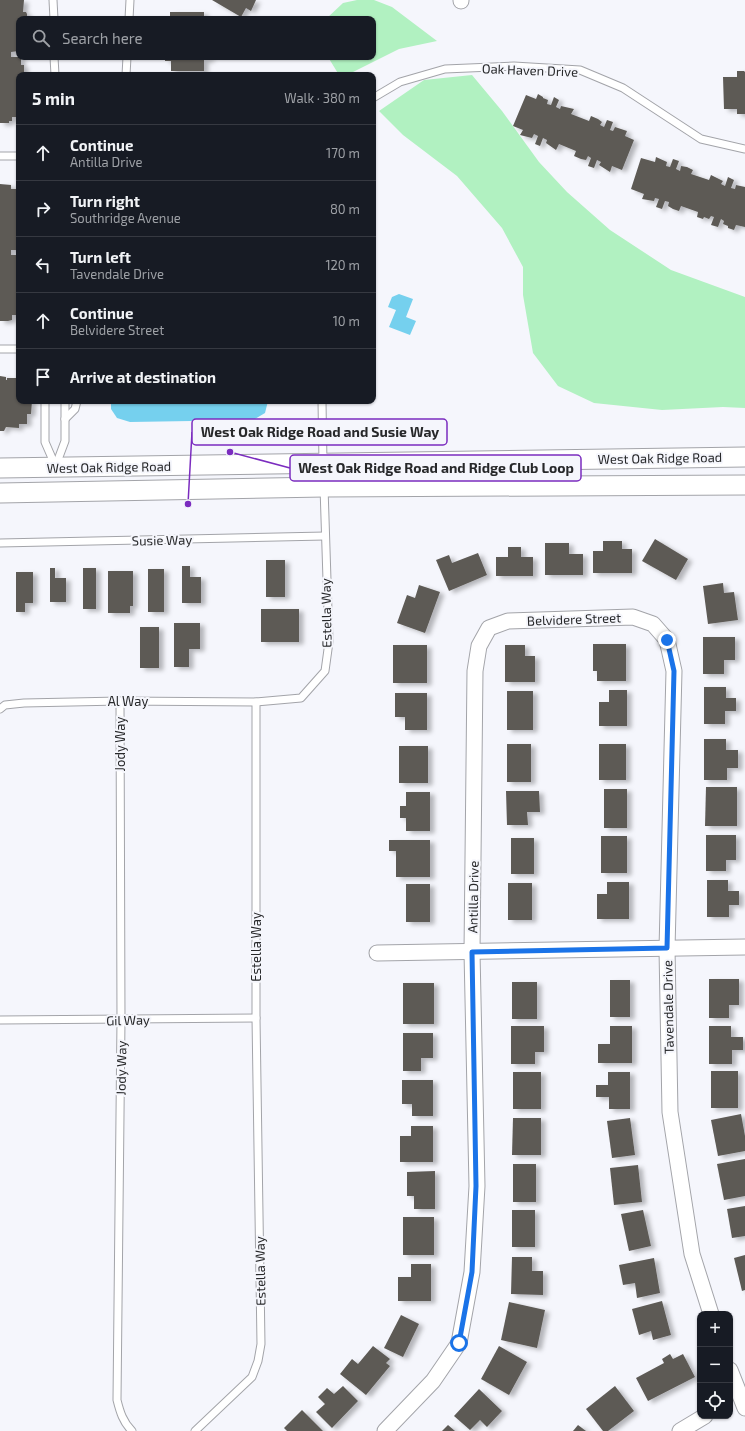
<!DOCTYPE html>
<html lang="en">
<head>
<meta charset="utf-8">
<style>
	body { margin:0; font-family:"Exo 2",sans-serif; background:#242831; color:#f1f3f6 }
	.controls { position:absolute; right:12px; bottom:12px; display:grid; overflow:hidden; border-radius:8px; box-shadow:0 1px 3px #0004 }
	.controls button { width:36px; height:36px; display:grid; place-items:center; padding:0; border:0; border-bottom:1px solid #363941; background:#171b24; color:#f1f3f6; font:20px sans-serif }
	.stop { position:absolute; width:12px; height:12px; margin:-9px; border:3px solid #1a73e8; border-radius:50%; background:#fff }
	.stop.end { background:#1a73e8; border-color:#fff; box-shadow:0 1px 4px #0008 }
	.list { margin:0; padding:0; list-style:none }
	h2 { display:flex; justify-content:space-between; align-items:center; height:52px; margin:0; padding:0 16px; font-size:17px }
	h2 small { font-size:13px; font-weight:400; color:#9ea1a6 }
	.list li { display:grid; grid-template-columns:26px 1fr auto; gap:12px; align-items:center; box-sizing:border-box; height:56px; padding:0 16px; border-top:1px solid #363941 }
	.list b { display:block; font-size:15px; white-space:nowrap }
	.list p { margin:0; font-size:13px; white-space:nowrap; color:#9ea1a6 }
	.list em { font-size:13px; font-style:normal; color:#9ea1a6 }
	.icon { flex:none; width:22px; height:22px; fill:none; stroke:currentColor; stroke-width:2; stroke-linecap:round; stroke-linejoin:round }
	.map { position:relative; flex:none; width:745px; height:1431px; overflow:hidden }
	.search { position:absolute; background:#171b24; box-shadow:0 1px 3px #0004; left:16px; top:16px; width:360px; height:44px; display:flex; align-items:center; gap:10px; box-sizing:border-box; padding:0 14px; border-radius:8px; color:#9ea1a6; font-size:15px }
	.panel { position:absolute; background:#171b24; box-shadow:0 1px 3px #0004; left:16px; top:72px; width:360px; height:332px; border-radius:8px }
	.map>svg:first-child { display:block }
	.green { fill:#b1f1c1 }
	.water { fill:#75d0ee }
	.building { fill:#5d5a55; filter:url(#shadow) }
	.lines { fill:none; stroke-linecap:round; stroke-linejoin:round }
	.service-casing { stroke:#a3a4a9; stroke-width:9 }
	.minor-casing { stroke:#a3a4a9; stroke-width:17 }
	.tertiary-casing { stroke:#a3a4a9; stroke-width:21 }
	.service { stroke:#fff; stroke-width:7 }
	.minor { stroke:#fff; stroke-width:15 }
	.tertiary { stroke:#fff; stroke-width:19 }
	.route { stroke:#1a73e8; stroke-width:5 }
	.labels { text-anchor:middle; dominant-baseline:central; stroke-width:4; stroke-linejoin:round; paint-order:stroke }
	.street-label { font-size:13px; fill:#27282a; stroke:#f5f6fc }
	.leader { fill:none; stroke:#7b2cbf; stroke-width:1.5 }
	.callout-dot { fill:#7b2cbf; stroke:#f5f6fc; stroke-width:1.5 }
	.callout { fill:#f5f6fc; stroke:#7b2cbf; stroke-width:1.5 }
	.callout-label { font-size:14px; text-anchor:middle; font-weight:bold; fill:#27282a }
</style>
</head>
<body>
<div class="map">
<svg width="745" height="1431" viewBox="0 0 745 1431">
	<defs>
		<filter id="shadow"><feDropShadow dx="4.5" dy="2.5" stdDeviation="2" flood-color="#0004"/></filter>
	</defs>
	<rect width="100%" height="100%" fill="#f5f6fc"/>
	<g class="green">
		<path d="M357,0H374L392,7L437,41L399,49L347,75H339L328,57H373V19H326L343,3Z"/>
		<path d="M472,75L502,111L539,162L567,192L610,230L671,270L745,297V408L723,407L662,410L594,403L558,386L533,353L523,295V267L502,228L457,176L403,135L379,111L424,80Z"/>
	</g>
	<g class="water">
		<path d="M399,294L413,299L406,317L416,321L410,335L389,327L396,310L388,307L392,297Z"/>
		<path d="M111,401H268L265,413L253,420L130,422L117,418L111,409Z"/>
	</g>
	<g class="building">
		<path d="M0,0H24L23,12H26L27,14V19H19V51L11,52V57H21V65H24V74L19,75V117H12V121H9V123H0Z"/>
		<path d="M212,0H256L251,11L246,8L241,17Z"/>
		<rect x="170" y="12" width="34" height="7"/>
		<path d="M165,57H210V60H204V71H171V61H165Z"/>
		<path d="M737,71H744L745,72V114H737V109H724L723,77H737Z"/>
		<path d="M538,94L543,97V98L548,100L547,104L551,105L554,97L559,100L556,107L560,109L561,106L574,109L571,114L589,121L591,116L598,119L602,122L600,125L604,127L607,120L613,122L610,130L613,131L615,127L627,131L625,136L634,140L622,170L612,166L610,172L599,165L601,162L597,160L594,168L588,166L591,158L588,156L586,160L581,159L574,156L576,151L559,144L556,150L546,143L547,140L543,138L540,146L535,144L538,136L534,134L532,138L520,135L523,130L513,126L526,95L536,99Z"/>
		<path d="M656,157L667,162L666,166L670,167L673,159L679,161L676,169L680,171L681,166L687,167L693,170L691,174L709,180L711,175L723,181L721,184L725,186L728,177L734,180L731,188L735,189L736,185L745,187V227L736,225L734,230L728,228V226L723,224L724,221L721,219L718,227L711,225L714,217L711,216L709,219L704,217L703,219L697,217L698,212L681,206L679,211L673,209L668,206L669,202L665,201L662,209L656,207L659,199L655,198L654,201L642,199L644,194L631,189L641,158L655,162Z"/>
		<path d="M0,184L11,185V189H19V250H11V255H19V315H12V320L8,321H0Z"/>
		<path d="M0,376L6,377V380H7V378H19V401H32L31,414H27V424H19V428L6,427L4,431H0Z"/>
		<path d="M655,539L688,559L676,580L642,561Z"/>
		<path d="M603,541H622V549H632V573H593V551H603Z"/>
		<path d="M545,543H569V554H583V575H545Z"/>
		<path d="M508,547H521V557H533V576H496V557H508Z"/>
		<path d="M478,553L487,575L449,591L436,560L449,555L452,563Z"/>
		<rect x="266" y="560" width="19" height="37"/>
		<path d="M182,566H190V577H201V603H182Z"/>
		<path d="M50,568H55V578H66V602H50Z"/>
		<rect x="83" y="568" width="13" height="41"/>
		<rect x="148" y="569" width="16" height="43"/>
		<path d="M108,571H133V606H130V613H108Z"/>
		<path d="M16,572H33V603H25V612H16Z"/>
		<path d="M723,583L724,593L734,592L738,620L708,624L703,586Z"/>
		<path d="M419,585L440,592L425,633L397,623L407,595L415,598Z"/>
		<rect x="261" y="609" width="38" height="33"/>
		<path d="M174,623H200V649H189V667H174Z"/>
		<rect x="140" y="627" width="19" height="41"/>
		<path d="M703,637H735V660H724V674H703Z"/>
		<path d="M593,644H626V681H597V671H593Z"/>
		<rect x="393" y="645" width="34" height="38"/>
		<path d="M505,645H525V656H535V682H505Z"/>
		<path d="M704,687H726V698H736V711H725V724H704Z"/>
		<path d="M609,690H627V726H599V702H609Z"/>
		<rect x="507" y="691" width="26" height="39"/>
		<path d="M395,693H427V730H405V717H395Z"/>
		<path d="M704,739H726V750H738V768H727V780H704Z"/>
		<rect x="507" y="744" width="24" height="38"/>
		<rect x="599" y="744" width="27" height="36"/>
		<rect x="399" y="746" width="29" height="37"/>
		<path d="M706,787H737V826H705Z"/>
		<rect x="604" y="789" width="23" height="39"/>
		<path d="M506,791H539L540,812H527L528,825H507Z"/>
		<path d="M406,792H430V831H406V818H400V806H406Z"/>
		<path d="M706,835H736V860H726V871H706Z"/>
		<rect x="601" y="836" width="26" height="37"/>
		<rect x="511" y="838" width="23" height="36"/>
		<path d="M389,840H430V877H396V851H389Z"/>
		<path d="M707,880H728V891H739V905H729V917H707Z"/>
		<path d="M607,882H629V919H597V894H607Z"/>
		<rect x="508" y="883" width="24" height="37"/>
		<rect x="406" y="884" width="24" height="38"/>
		<path d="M709,979H739V1005H729V1018H709Z"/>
		<rect x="610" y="980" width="20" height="37"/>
		<rect x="512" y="982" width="25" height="37"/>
		<rect x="403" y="983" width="31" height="41"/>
		<path d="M511,1026H544V1052H535V1064H511Z"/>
		<path d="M610,1026H632V1063H598V1044H610Z"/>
		<path d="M709,1026H731V1037H743V1050H732V1064H709Z"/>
		<path d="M403,1033H433V1058H421V1071H403Z"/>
		<rect x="711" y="1071" width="27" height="37"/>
		<rect x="513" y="1072" width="28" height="37"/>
		<path d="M608,1072H630V1109H609V1097H596V1085H608Z"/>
		<path d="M402,1080H433V1116H412V1104H402Z"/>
		<path d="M741,1114L745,1136V1151L718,1156L711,1120Z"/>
		<path d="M513,1118H541V1155H512Z"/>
		<path d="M630,1118L635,1155L612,1158L607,1121Z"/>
		<path d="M411,1126H433V1162H400V1136H411Z"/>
		<path d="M745,1159V1196L724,1200L717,1164Z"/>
		<rect x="513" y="1164" width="23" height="38"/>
		<path d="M638,1165L642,1202L614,1205L610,1168Z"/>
		<path d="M435,1171V1209H414V1196H407V1172Z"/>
		<path d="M745,1206V1236L732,1238L727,1209Z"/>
		<rect x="512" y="1210" width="23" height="37"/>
		<path d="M643,1210L651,1246L629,1251L621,1214Z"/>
		<rect x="403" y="1217" width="31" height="38"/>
		<path d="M745,1255V1290L742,1291L734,1258Z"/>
		<path d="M512,1257H532V1271H543V1295L511,1294Z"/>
		<path d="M654,1258L660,1293L637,1298L635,1283L623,1285L619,1265Z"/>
		<path d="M411,1264H431V1301H398V1277H411Z"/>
		<path d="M662,1301L671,1335L653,1340L651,1331L639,1335L632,1309Z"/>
		<path d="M509,1302L545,1310L537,1348L501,1340Z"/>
		<path d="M401,1315L419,1324L403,1357L384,1348Z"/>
		<path d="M373,1346L390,1359L386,1363L390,1366L366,1395L340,1374L352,1359L358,1364Z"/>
		<path d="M499,1346L527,1362L509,1395L481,1379Z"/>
		<path d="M670,1354L673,1359L683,1354L695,1377L648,1401L636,1378L664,1363L662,1359Z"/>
		<path d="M343,1386L358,1401L332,1428L316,1412L325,1404L318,1397L327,1388L334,1394Z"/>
		<path d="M615,1386L634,1411L608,1431H603L586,1409Z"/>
		<path d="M479,1389L502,1411L487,1427L480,1420L470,1430L454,1416Z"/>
		<path d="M302,1410L323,1431H287L284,1428Z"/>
		<path d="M448,1425L455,1431H442Z"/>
		<path d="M578,1425L586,1431H573Z"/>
	</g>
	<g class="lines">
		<g class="service-casing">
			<g id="service">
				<path d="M53,0L54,19"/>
				<path d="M129,19L130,0"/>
				<path d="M54,57L55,75"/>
				<path d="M126,75L127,57"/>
				<path d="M373,98L400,82L445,69L514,66L580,70L623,88L701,139L745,149"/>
				<path d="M0,156H19"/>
				<path d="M0,349H19"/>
				<path d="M45,401V442L55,465"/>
				<path d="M322,401L323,463"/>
				<path d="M65,419L75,409L77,401"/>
				<path d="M56,465L65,441V401"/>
				<path d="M0,543L325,536"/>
				<path d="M120,701L121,1020L117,1400C120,1412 123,1422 132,1431"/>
				<path d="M0,709L5,705L24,703L120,701L256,702L301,698L325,671L329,642L324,487"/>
				<path d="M0,1020L256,1018"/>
				<path d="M195,1431L252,1377L258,1361L261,1344L256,1018V702"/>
			</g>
		</g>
		<g class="minor-casing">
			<g id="minor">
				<path d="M461,0V1"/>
				<path d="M377,953L745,947"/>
				<path d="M730,1370L745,1408"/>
				<path d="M385,1431L433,1381L459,1343L472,1272L477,1186L472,952L475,671L479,646L489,628L508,621L633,617L653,624L667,640L674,671L667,949L670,1112L692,1254L711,1314"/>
				<path d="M680,1431L705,1416"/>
			</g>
		</g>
		<g class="tertiary-casing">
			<g id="tertiary">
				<path d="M0,468L745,457"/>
				<path d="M0,493L324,487L745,485"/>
			</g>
		</g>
		<use href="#service" class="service"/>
		<use href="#minor" class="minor"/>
		<use href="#tertiary" class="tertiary"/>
	</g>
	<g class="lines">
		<path class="route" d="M459,1343L472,1272L476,1186L472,952L667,948L674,671L667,640"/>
	</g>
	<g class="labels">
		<g class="street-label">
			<text transform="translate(530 70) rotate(2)">Oak Haven Drive</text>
			<text transform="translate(660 458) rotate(-1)">West Oak Ridge Road</text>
			<text transform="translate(109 467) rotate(-1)">West Oak Ridge Road</text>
			<text transform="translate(162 540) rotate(-1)">Susie Way</text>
			<text transform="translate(326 613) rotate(-91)">Estella Way</text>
			<text transform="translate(574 619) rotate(-2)">Belvidere Street</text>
			<text x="128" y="701">Al Way</text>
			<text transform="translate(120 744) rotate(-90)">Jody Way</text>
			<text transform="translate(473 897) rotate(-89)">Antilla Drive</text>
			<text transform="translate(256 947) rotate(-90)">Estella Way</text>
			<text transform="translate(668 1007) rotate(-91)">Tavendale Drive</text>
			<text transform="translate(128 1020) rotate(-1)">Gil Way</text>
			<text transform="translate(121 1068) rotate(-89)">Jody Way</text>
			<text transform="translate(260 1271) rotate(-91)">Estella Way</text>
		</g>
	</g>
	<path class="leader" d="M188 504L192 432M230 452L290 468"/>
	<g class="callout-dot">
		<circle cx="188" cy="504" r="4"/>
		<circle cx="230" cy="452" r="4"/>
	</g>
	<g class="callout">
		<rect x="192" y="419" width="255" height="26" rx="4"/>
		<rect x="290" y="455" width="291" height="26" rx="4"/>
	</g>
	<g class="callout-label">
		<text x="320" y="437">West Oak Ridge Road and Susie Way</text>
		<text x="436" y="473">West Oak Ridge Road and Ridge Club Loop</text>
	</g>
</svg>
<div class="controls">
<button>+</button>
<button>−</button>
<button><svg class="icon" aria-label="locate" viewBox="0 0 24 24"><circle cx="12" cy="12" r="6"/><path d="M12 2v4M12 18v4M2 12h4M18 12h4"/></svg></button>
</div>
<div class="stop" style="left:459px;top:1343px"></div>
<div class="stop end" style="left:667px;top:640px"></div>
<div class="search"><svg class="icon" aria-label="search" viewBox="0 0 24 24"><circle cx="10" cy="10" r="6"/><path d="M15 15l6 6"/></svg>Search here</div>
<section class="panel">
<h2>5 min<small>Walk · 380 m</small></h2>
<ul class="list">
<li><svg class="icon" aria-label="ahead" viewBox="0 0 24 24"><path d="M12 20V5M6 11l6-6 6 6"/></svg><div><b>Continue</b><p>Antilla Drive</p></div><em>170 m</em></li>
<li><svg class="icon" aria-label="right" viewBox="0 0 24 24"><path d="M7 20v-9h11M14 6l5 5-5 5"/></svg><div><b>Turn right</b><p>Southridge Avenue</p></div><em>80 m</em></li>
<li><svg class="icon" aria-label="left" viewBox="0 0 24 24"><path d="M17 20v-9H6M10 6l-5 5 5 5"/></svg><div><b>Turn left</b><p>Tavendale Drive</p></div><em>120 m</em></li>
<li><svg class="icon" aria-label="ahead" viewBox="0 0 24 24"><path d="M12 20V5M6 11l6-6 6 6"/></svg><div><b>Continue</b><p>Belvidere Street</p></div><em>10 m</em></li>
<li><svg class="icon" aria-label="arrive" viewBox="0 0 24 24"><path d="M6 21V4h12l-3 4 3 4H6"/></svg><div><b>Arrive at destination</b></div></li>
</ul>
</section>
</div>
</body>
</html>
